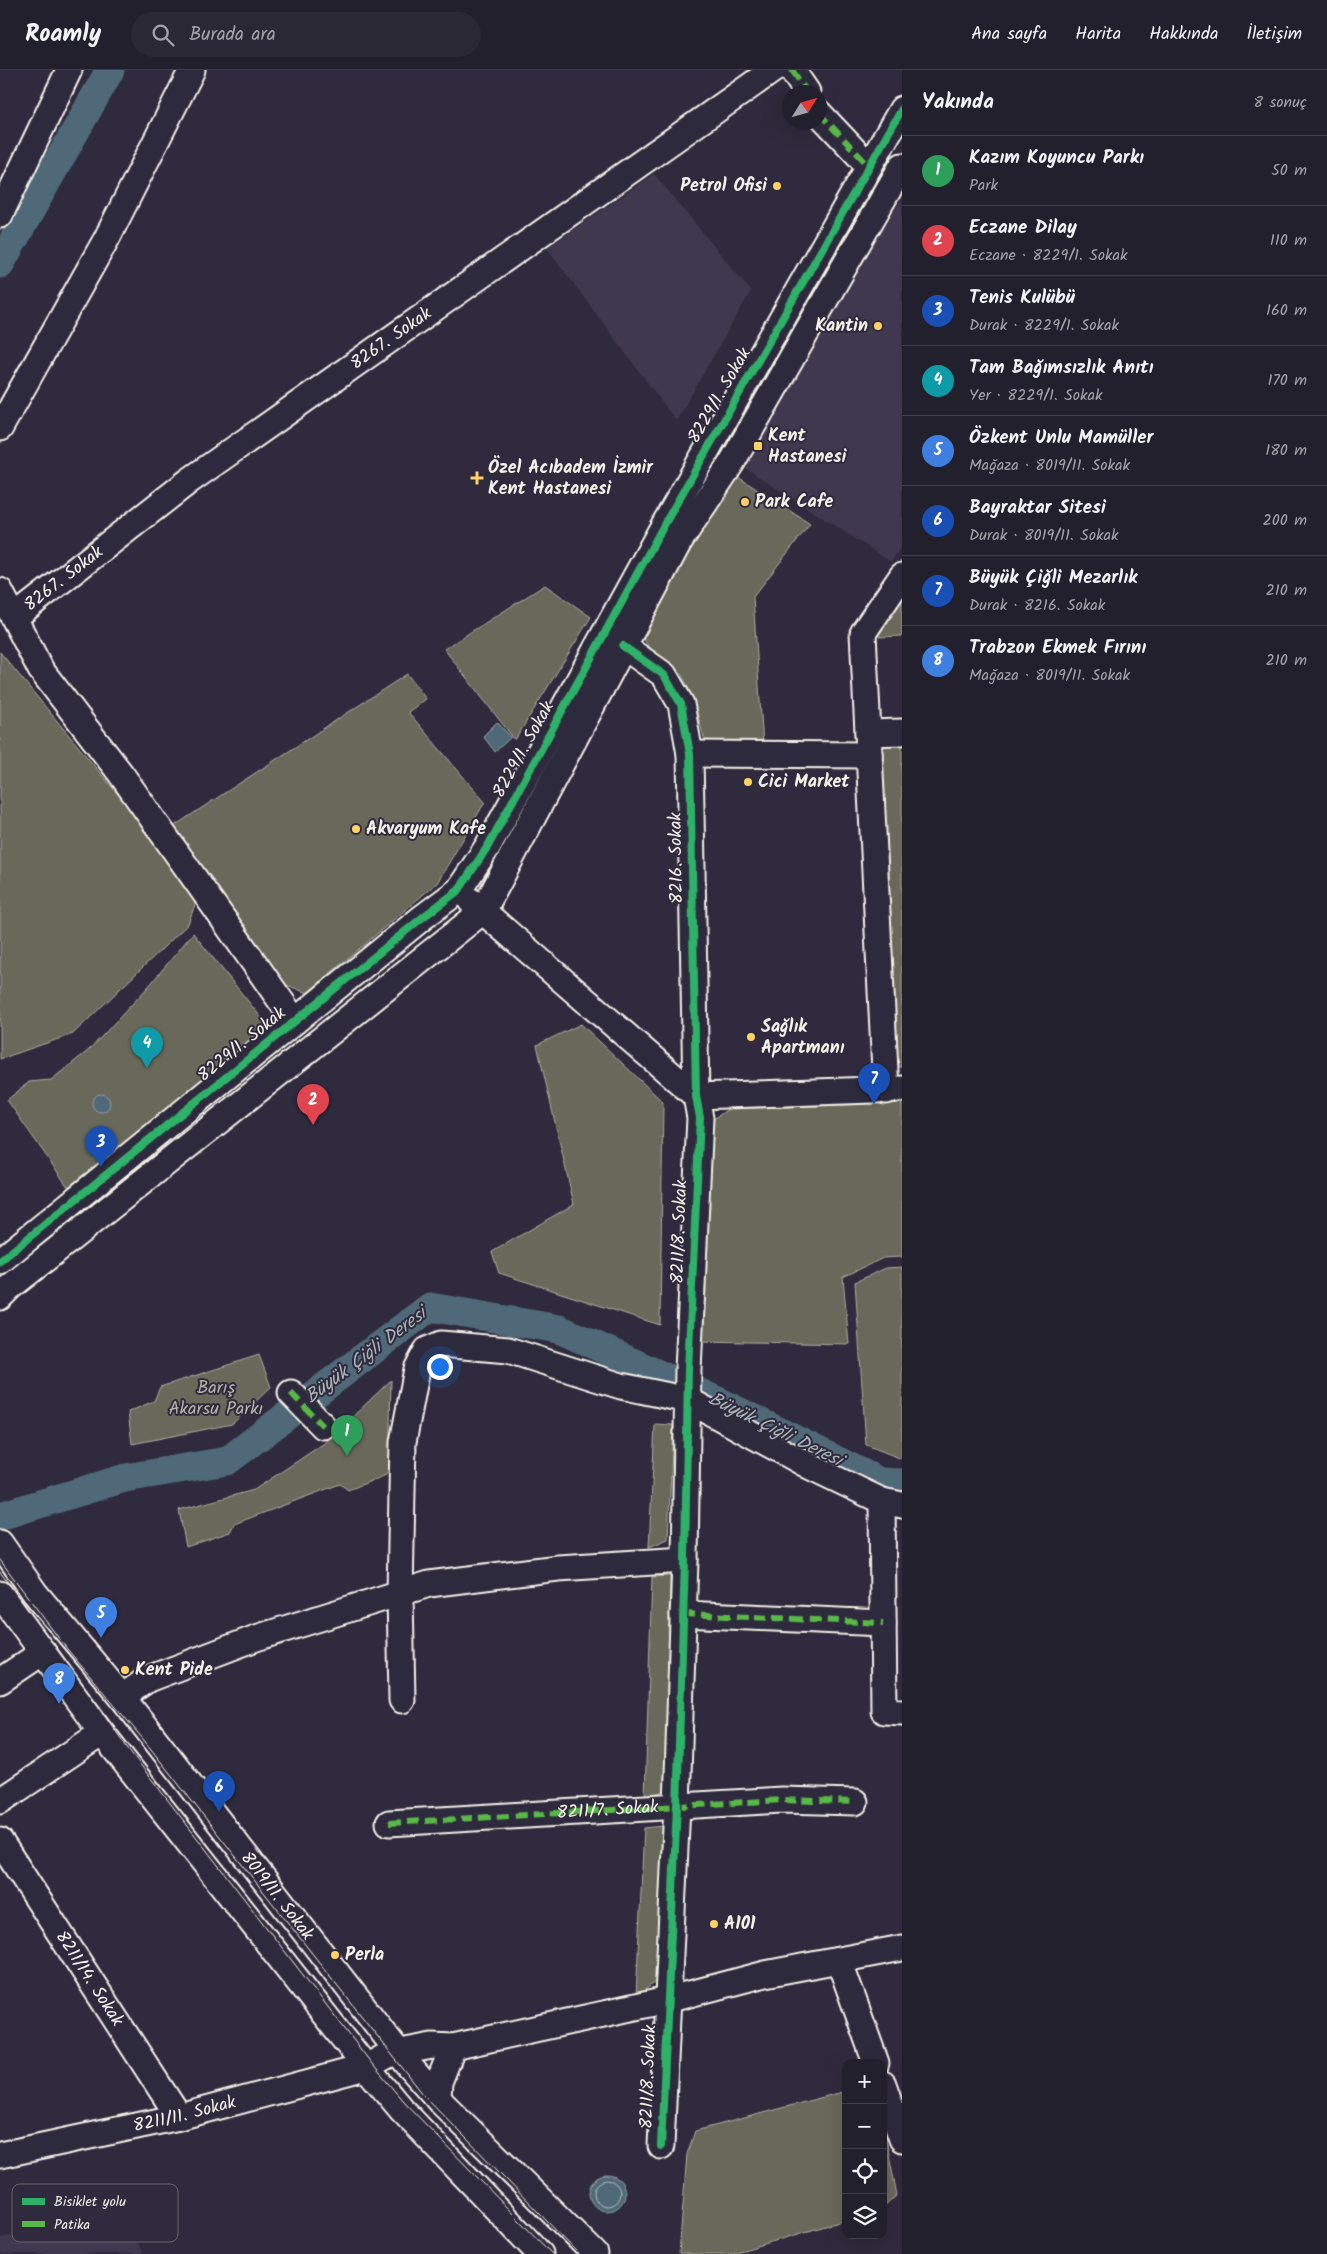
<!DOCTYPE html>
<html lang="tr">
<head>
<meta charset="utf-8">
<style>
	body { margin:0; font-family:Kalam,sans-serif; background:#2b2836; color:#f1f3f6 }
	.controls { position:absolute; right:15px; bottom:15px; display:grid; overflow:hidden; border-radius:10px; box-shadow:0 5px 20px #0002 }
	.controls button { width:45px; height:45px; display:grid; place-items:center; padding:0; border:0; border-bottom:1px solid #403e4a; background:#23202e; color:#f1f3f6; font:25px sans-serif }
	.compass { position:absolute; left:782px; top:15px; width:45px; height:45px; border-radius:50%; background:#23202e; box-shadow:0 5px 20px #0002; rotate:53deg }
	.you { position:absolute; left:439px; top:1296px; width:18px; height:18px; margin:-12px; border:4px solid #fff; border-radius:50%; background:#1a73e8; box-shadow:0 0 0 8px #1a73e833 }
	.badge { display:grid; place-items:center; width:32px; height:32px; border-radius:50%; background:#ffd166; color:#fff; font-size:16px; font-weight:700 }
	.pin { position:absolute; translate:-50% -41px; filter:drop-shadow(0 1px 2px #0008) }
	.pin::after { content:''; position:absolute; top:26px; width:18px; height:15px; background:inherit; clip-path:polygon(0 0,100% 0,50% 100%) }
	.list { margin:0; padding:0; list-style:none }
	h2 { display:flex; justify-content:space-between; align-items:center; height:65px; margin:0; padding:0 20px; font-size:21px }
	h2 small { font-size:16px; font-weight:400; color:#a3a3aa }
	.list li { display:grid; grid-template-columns:32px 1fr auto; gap:15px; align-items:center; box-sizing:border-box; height:70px; padding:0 20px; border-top:1px solid #403e4a }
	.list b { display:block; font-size:19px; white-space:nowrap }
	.list p { margin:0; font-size:16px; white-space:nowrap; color:#a3a3aa }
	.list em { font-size:16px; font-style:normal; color:#a3a3aa }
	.icon { flex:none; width:28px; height:28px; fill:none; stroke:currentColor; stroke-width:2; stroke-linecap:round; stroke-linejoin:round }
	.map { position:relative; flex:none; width:902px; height:2184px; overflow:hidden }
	header { display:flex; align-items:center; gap:30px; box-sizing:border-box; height:70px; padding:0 25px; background:#23202e; border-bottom:1px solid #403e4a }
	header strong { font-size:24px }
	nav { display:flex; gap:28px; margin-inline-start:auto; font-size:18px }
	.search { width:350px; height:45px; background:#2b2836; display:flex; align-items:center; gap:12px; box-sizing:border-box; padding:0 18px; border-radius:28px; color:#a3a3aa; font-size:19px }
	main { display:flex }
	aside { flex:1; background:#23202e }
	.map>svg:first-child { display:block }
	.built { fill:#3f394f }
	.green { fill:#68695a; stroke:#aeada1 }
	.water { fill:#506979; stroke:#929fa5 }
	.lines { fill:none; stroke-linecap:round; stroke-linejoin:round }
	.shore { stroke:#b2bbbc; stroke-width:1 }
	.river { stroke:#506979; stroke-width:29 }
	.minor-casing { stroke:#f4f1e8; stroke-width:29 }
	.minor { stroke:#2f2a3d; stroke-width:25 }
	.tram { stroke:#f4f1e8; stroke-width:1 }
	.quiet { stroke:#58b947; stroke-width:6; stroke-dasharray:12 6; stroke-linecap:butt }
	.cycleway-casing { stroke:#2f2a3d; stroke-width:11 }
	.cycleway { stroke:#2db169; stroke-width:8 }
	.poi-dot { fill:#ffd166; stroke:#2f2a3d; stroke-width:2 }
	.labels { text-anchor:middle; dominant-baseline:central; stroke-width:4; stroke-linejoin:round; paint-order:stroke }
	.poi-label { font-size:18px; font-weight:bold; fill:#f4f1e8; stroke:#2f2a3d; text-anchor:start }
	.street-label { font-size:18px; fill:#f4f1e8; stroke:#2f2a3d }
	.park-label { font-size:18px; fill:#b5b4a8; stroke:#2f2a3d }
	.water-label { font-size:19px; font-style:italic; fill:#aab4b6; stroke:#2f2a3d }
	.key { fill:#2f2a3d; stroke:#6a6670; stroke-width:1 }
	.key-label { font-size:14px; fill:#f4f1e8 }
</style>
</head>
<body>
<header>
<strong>Roamly</strong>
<div class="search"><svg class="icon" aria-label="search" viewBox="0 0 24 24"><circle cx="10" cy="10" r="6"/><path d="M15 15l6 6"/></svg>Burada ara</div>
<nav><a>Ana sayfa</a><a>Harita</a><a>Hakkında</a><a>İletişim</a></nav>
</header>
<main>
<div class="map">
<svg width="902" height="2184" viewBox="0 0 902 2184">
	<rect width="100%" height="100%" fill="#2f2a3d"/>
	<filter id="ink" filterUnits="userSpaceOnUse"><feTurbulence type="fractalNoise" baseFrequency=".02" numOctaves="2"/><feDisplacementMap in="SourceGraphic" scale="10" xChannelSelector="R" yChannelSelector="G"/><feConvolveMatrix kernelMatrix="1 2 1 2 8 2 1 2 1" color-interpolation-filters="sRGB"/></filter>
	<g filter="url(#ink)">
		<g class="built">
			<path d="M654,104L751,221L676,351L547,178Z"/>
			<path d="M902,128V475L891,492L739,394Z"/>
			<path d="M126,2147L143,2184H0V2168Z"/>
		</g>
		<g class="green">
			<path d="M735,405L810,454L753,527L763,675L705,671C700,654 690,613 679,602C666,588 649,583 641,564Z"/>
			<path d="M545,515L591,547L515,670L444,579Z"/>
			<path d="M902,518V566L879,567V552Z"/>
			<path d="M0,582L140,751L197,829L188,854L73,964L0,989Z"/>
			<path d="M407,604L426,629L408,642L485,732L437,813L307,923L284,914L171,758Z"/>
			<path d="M902,674V997H898L881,675Z"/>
			<path d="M193,863L264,951L262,962L68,1117L7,1030L29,1012L51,1010L89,980L148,917Z"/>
			<path d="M581,954L663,1032L660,1255L499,1203L492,1182L574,1134L537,975Z"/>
			<path d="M902,1033V1187L883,1188L843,1207L849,1274L699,1271L712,1050L728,1039Z"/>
			<path d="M902,1197V1389L866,1375L855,1212L886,1198Z"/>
			<path d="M259,1285L271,1317L232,1354L132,1374L128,1342L154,1331L160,1317Z"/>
			<path d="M391,1310L389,1400L384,1406L348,1420L340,1414L234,1454L230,1462L186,1477L179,1440L254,1420L326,1372Z"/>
			<path d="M655,1354L673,1355L668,1469L649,1477Z"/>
			<path d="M670,1506L665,1721L645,1726L652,1507Z"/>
			<path d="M664,1756L655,1912L636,1927L644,1758Z"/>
			<path d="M846,2021V2150L730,2184H679L687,2084L695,2061Z"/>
			<path d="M883,2054L897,2125L883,2138Z"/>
		</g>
		<g class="water">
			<path d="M497,652L511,667L495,682L483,666Z"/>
			<circle cx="101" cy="1033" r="9"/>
			<circle cx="607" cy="2123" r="18"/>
		</g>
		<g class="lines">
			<circle class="shore" cx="607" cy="2123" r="13"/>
			<g class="river">
				<path d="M0,194L110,0"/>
				<path d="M0,1446L125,1408L227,1391L430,1237L559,1259L720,1332L880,1412L902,1413"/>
			</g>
			<g class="minor-casing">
				<g id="minor">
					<path d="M792,0L807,22"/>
					<path d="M819,43L869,96"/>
					<path d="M0,145L69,0"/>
					<path d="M0,358L107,168L192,0"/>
					<path d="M0,521L41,600L121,704L295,951"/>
					<path id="s1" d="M15,547L189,411L773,0"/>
					<path d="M623,576L664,605L681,634L690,684L696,1026L700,1048L688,1300L685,1490L677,1736L661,2076"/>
					<path d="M868,663L902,662"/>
					<path d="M690,684L869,685"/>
					<path d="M471,831L696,1026"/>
					<path d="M886,1021L863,563L902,506"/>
					<path d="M696,1026L902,1019"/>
					<path d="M0,1191L423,847L459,820L488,776L664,455L902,39"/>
					<path d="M0,1227L10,1217L483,841L679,472L731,394L902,96"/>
					<path d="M291,1323L323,1356"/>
					<path d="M882,1431L884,1641L902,1642"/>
					<path id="s2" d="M0,1473L35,1523L122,1627L410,1997L438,2029L595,2184"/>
					<path d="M0,1524L102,1663L366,1997L401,2039L540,2184"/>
					<path d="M683,1544L883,1553"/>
					<path d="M0,1611L43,1582"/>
					<path d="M122,1627L148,1609L256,1568L429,1514L558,1498L685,1490"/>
					<path d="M402,1630L400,1523L403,1372L417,1299L427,1280L441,1274L508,1280L621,1316L688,1330L811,1397L882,1431L902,1435"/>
					<path d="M0,1731L102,1663"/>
					<path id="s3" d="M389,1753L782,1730L855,1732"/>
					<path id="s4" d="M0,1771L179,2047"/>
					<path d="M839,1890L876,1993"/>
					<path d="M883,2014L902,2069"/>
					<path d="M438,2029L439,2012L453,1977"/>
					<path id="s5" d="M0,2085L179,2047L366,1997L390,1984L432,1976L453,1977L667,1930L765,1904L902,1878"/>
				</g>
			</g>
			<use href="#minor" class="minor"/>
			<g class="tram">
				<path d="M0,1490L67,1579L143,1669L423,2024L579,2184"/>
				<path d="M0,1502L27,1538"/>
				<path d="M56,1576L129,1680L372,1994L403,2031L552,2184"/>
			</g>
			<g class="quiet">
				<path d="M792,0L807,22"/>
				<path d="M819,43L869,96"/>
				<path d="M291,1323L323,1356"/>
				<path d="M683,1544L883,1553"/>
				<path d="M389,1753L782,1730L855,1732"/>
			</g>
			<g class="cycleway-casing">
				<g id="cycleway">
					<path d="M623,576L664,605L681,634L690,684L696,1026L700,1048L688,1300L685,1490L677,1736L661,2076"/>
					<path d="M0,1191L423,847L459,820L488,776L664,455L902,39"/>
				</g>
			</g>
			<use href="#cycleway" class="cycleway"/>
		</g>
	</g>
	<g class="poi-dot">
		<circle cx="777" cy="116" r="5"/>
		<circle cx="878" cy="256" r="5"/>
		<rect x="753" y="371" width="10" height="10" rx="2.5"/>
		<path d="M474.5 400.5h5v5h5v5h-5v5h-5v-5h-5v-5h5z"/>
		<circle cx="745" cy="432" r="5"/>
		<circle cx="748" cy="712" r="5"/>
		<circle cx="356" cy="759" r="5"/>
		<circle cx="751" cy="967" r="5"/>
		<circle cx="125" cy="1600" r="5"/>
		<circle cx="714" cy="1854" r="5"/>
		<circle cx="335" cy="1885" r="5"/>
	</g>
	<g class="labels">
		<g class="poi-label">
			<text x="767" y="116" text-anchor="end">Petrol Ofisi</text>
			<text x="868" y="256" text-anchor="end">Kantin</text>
			<text x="768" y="366">Kent<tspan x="768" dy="21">Hastanesi</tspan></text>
			<text x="488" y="398">Özel Acıbadem İzmir<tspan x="488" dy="21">Kent Hastanesi</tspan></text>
			<text x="755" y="432">Park Cafe</text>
			<text x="758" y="712">Cici Market</text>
			<text x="366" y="759">Akvaryum Kafe</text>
			<text x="761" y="957">Sağlık<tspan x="761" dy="21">Apartmanı</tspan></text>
			<text x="135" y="1600">Kent Pide</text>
			<text x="724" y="1854">A101</text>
			<text x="345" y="1885">Perla</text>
		</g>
		<g class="street-label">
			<text stroke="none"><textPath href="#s1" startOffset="468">8267. Sokak</textPath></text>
			<text transform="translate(720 326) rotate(-60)">8229/1. Sokak</text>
			<text stroke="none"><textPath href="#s1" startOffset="62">8267. Sokak</textPath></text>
			<text transform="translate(524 680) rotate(-61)">8229/1. Sokak</text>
			<text transform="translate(677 788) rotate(-91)">8216. Sokak</text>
			<text transform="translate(242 975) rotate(-39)">8229/1. Sokak</text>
			<text transform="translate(680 1162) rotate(-88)">8211/8. Sokak</text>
			<text stroke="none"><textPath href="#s3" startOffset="219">8211/7. Sokak</textPath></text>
			<text stroke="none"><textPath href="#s2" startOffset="449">8019/11. Sokak</textPath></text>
			<text stroke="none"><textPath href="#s4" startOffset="164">8211/14. Sokak</textPath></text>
			<text transform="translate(649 2007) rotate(-88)">8211/8. Sokak</text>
			<text stroke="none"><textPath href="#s5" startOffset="189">8211/11. Sokak</textPath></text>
		</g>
		<g class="park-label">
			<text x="216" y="1318">Barış<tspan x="216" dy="21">Akarsu Parkı</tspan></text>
		</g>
		<g class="water-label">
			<text transform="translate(366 1286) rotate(-37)">Büyük Çiğli Deresi</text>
			<text transform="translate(775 1360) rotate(26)">Büyük Çiğli Deresi</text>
		</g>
	</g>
	<rect x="12" y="2114" width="166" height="58" rx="8" class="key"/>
	<rect x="22" y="2128" width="23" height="7" fill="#2db169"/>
	<rect x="22" y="2151" width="23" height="6" fill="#58b947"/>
	<g class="key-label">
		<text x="54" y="2136">Bisiklet yolu</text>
		<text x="54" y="2159">Patika</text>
	</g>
</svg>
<div class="controls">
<button>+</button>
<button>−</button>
<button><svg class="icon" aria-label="locate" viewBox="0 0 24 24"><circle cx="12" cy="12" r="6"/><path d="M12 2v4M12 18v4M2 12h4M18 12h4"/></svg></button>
<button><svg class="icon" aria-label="layers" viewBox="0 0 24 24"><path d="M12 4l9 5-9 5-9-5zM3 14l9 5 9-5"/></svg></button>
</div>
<svg class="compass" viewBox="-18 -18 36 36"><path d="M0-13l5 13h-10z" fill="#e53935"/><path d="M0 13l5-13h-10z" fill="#a3a3aa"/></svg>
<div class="you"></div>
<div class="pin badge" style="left:347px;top:1386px;background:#2e9e5b">1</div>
<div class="pin badge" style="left:313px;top:1055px;background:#e0444e">2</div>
<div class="pin badge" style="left:101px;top:1097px;background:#1a4fb4">3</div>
<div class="pin badge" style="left:147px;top:998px;background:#0f9aa8">4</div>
<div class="pin badge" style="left:101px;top:1568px;background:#3f7fe0">5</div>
<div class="pin badge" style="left:219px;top:1742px;background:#1a4fb4">6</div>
<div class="pin badge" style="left:874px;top:1034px;background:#1a4fb4">7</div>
<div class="pin badge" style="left:59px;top:1634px;background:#3f7fe0">8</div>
</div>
<aside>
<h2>Yakında<small>8 sonuç</small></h2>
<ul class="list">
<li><span class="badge" style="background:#2e9e5b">1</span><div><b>Kazım Koyuncu Parkı</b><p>Park</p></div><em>50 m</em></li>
<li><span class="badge" style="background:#e0444e">2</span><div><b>Eczane Dilay</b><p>Eczane · 8229/1. Sokak</p></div><em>110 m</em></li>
<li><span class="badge" style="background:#1a4fb4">3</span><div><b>Tenis Kulübü</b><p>Durak · 8229/1. Sokak</p></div><em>160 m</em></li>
<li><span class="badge" style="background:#0f9aa8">4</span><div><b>Tam Bağımsızlık Anıtı</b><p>Yer · 8229/1. Sokak</p></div><em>170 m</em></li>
<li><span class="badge" style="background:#3f7fe0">5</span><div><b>Özkent Unlu Mamüller</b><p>Mağaza · 8019/11. Sokak</p></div><em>180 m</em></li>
<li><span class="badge" style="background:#1a4fb4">6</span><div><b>Bayraktar Sitesi</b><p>Durak · 8019/11. Sokak</p></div><em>200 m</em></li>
<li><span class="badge" style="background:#1a4fb4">7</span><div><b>Büyük Çiğli Mezarlık</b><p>Durak · 8216. Sokak</p></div><em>210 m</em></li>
<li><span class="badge" style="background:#3f7fe0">8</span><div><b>Trabzon Ekmek Fırını</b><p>Mağaza · 8019/11. Sokak</p></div><em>210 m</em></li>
</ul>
</aside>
</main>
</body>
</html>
